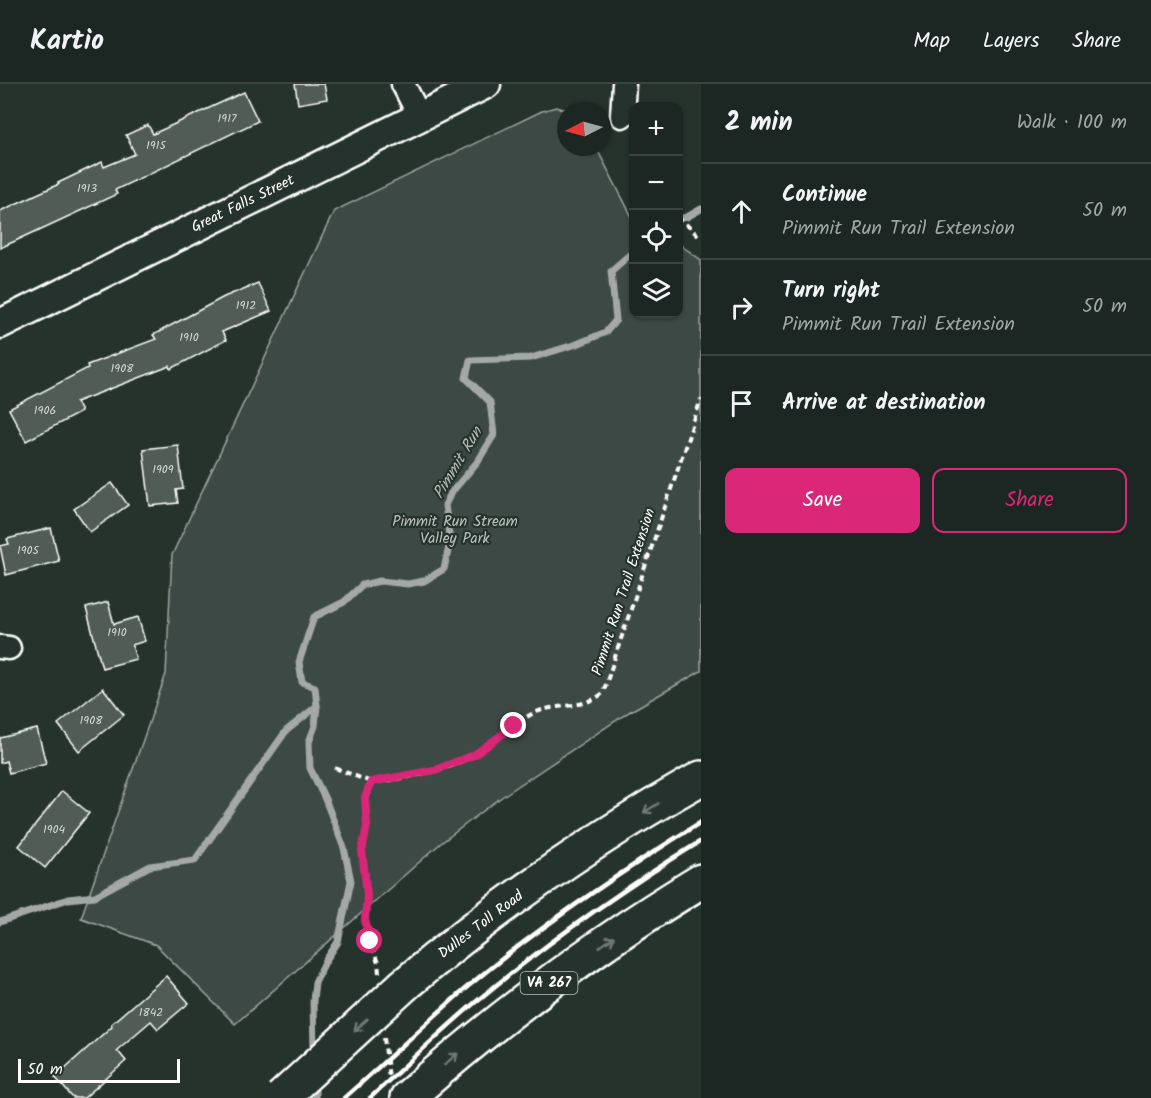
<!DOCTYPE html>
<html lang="en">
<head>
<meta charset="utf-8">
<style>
	body { margin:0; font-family:Kalam,sans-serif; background:#29322f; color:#f1f3f6 }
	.controls { position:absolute; right:18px; top:18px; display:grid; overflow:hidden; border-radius:12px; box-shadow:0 2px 4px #0004 }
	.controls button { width:54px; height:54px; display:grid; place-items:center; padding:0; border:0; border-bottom:2px solid #3a4340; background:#1c2622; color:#f1f3f6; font:30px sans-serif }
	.compass { position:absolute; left:557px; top:18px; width:54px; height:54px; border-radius:50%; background:#1c2622; box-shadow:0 2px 4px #0004; rotate:264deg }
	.scale { position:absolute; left:18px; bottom:15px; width:162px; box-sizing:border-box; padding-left:6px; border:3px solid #fff; border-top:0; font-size:16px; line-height:21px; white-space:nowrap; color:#fff; -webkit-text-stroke:4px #26332d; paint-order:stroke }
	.stop { position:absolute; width:18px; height:18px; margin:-14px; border:4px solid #db2777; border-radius:50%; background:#fff }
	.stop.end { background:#db2777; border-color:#fff; box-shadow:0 2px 6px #0008 }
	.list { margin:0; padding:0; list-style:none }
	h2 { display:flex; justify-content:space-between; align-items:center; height:78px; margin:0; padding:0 24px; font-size:26px }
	h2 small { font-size:20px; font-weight:400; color:#a0a5a5 }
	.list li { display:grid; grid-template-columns:39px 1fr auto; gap:18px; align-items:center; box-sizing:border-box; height:96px; padding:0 24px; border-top:2px solid #3a4340 }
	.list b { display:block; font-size:22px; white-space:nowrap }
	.list p { margin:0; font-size:20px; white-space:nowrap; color:#a0a5a5 }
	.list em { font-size:20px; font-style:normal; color:#a0a5a5 }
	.actions { display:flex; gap:12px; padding:18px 24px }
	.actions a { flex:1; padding:14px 0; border:2px solid #db2777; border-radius:12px; text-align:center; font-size:21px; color:#db2777 }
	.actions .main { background:#db2777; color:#fff }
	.icon { flex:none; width:33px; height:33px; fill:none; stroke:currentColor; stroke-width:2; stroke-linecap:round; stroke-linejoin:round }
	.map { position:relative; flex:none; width:701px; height:1014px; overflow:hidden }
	header { display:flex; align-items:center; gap:36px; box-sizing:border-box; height:84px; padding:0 30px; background:#1c2622; border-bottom:2px solid #3a4340 }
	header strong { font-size:28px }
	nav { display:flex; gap:33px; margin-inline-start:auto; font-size:21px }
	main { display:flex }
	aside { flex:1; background:#1c2622 }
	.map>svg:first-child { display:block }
	.green { fill:#3e4944; stroke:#9ea4a2; stroke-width:1.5 }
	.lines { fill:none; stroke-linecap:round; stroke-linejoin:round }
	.stream { stroke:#a4a9a7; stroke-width:7 }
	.building { fill:#515c57; stroke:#fff; stroke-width:1.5 }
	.minor-casing { stroke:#fff; stroke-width:27 }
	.major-casing { stroke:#fff; stroke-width:33 }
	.highway-casing { stroke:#fff; stroke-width:38 }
	.path { stroke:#fff; stroke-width:4; stroke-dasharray:6 4.5; stroke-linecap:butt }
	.minor { stroke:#26332d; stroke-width:22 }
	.major { stroke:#26332d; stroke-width:28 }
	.highway { stroke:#26332d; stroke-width:33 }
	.rail { stroke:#fff; stroke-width:4.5 }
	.highway-bridge-casing { stroke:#fff; stroke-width:38; stroke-linecap:butt }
	.highway-bridge { stroke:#26332d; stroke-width:33 }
	.oneway { stroke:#727a76 }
	.route { stroke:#db2777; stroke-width:8 }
	.labels { text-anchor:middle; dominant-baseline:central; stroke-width:4.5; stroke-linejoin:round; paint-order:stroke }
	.number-label { font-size:12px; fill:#d4d6d5 }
	.shield { fill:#26332d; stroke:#bec2c0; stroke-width:1.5 }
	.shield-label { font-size:14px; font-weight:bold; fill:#fff }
	.street-label { font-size:15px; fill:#fff; stroke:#26332d }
	.park-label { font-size:15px; fill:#bbbfbe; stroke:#26332d }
	.water-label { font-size:16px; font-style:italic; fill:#b3b8b6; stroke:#26332d }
</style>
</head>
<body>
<header>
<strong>Kartio</strong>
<nav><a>Map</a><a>Layers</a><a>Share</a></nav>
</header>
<main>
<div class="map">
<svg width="701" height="1014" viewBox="0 0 701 1014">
	<rect width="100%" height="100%" fill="#26332d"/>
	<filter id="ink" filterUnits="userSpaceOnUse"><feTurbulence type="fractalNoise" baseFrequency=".0167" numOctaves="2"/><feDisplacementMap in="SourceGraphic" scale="12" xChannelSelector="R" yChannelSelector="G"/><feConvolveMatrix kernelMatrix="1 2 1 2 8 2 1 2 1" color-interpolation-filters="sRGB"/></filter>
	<g filter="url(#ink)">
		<path class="green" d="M556,23L571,27H566V63H596L633,135L634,230H678L679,160L701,176V587L629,628L503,712L441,759L235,940L156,861L81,834L166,590L172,471L334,127L542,27Z"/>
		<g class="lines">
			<g class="stream">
				<path d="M678,135L687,133L701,125"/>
				<path d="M0,838L68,815L95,812L150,782L195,776L286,647L317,622"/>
				<path d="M314,969L313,917L315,898L326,876L338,858L351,797L344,764L325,715L310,684L309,658L315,642L317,622L315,603L302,598L299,578L314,533L344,518L362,501L380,497L408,500L424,497L444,485L450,458L445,421L451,409L478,377L494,351L490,318L466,294L470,276L531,274L577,260L606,248L616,236L611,187L634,167"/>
				<path d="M315,999V1014"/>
			</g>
		</g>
		<g class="building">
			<path d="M295,0H324L327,15L298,20Z"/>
			<path d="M244,8L258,37L115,106L117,110L0,164V127L59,100L58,99L102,78L104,83L135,70L126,51L148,41L153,50Z"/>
			<path d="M258,199L271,227L222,248L226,256L171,285L170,282L76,318L81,328L26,357L9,325L88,284L87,281L156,255L153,251L224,213Z"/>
			<path d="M178,361L183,405L176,406L178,419L150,422L143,365Z"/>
			<path d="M112,399L128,421L90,448L74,425Z"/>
			<path d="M51,444L59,477L6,491L0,462L9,460L7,455Z"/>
			<path d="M108,518L114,540L138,533L145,557L132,561L136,575L102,584L86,524Z"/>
			<path d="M103,604L124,631L79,667L58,640Z"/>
			<path d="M37,645L46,679L9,689L6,677L0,679V654Z"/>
			<path d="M62,707L89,729L45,784L19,762Z"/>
			<path d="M166,892L189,919L158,945L151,937L117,966L126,977L84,1014H73L55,993L112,942L111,940Z"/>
		</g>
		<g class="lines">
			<g class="minor-casing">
				<g id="minor">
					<path d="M403,0L420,33"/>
					<path d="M622,32L624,0"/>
					<path d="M0,563L9,564"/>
				</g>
			</g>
			<g class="major-casing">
				<path id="major" d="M0,240L486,0"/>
			</g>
			<g class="highway-casing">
				<g id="highway">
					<path d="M404,901C496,823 596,753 701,694"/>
					<path d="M407,1014C499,933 596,860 701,797"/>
				</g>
			</g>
			<g class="path">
				<path d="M678,133L701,154"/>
				<path d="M335,684L371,698"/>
				<path d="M379,889L378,879L370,857L365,836L367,811L362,767L367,743L365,715L371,698C405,695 443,687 473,671C497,659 516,634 542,626C564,620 585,624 603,609L701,315"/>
				<path d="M384,954L389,994"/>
			</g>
			<use href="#minor" class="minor"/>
			<use href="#major" class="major"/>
			<use href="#highway" class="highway"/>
			<g class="rail">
				<path d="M344,1014C385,978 425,940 466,904C540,842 619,789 701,738"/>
				<path d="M370,1014C406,981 441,947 478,916C549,857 623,805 701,757"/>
			</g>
			<g class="highway-bridge-casing">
				<path id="highway-bridge" d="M281,1014L404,901"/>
			</g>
			<use href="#highway-bridge" class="highway-bridge"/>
		</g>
		<defs><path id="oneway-shaft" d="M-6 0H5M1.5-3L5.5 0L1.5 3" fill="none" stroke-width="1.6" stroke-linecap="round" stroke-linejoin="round" transform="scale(1.5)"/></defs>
		<g class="oneway">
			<use href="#oneway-shaft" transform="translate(651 724) rotate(148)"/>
			<use href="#oneway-shaft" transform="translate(607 858) rotate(-34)"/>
			<use href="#oneway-shaft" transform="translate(361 941) rotate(138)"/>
			<use href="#oneway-shaft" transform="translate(451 975) rotate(-41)"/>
		</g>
	</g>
	<g class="lines" filter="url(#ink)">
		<path class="route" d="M370,857L365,836L367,811L362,767L367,742L365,714L371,698L435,686L474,671L514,642"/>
	</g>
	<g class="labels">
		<g class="number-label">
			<text x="227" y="34">1917</text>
			<text x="156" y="61">1915</text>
			<text x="87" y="104">1913</text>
			<text x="246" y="221">1912</text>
			<text x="189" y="253">1910</text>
			<text x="122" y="284">1908</text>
			<text x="45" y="326">1906</text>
			<text x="163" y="385">1909</text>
			<text x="28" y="466">1905</text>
			<text x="117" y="548">1910</text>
			<text x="91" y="636">1908</text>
			<text x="54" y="745">1904</text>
			<text x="151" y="928">1842</text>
		</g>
		<rect class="shield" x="520.5" y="888" width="57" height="22" rx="4.5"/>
		<g class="shield-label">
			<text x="549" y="899">VA 267</text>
		</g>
		<g class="street-label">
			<text transform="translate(243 120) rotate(-26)">Great Falls Street</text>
			<text transform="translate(624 508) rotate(-72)">Pimmit Run Trail Extension</text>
			<text transform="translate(481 841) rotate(-37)">Dulles Toll Road</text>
		</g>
		<g class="park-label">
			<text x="455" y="438">Pimmit Run Stream<tspan x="455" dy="17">Valley Park</tspan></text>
		</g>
		<g class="water-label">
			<text transform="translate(458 379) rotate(-59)">Pimmit Run</text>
		</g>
	</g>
</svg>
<div class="controls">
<button>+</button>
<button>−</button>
<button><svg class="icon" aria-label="locate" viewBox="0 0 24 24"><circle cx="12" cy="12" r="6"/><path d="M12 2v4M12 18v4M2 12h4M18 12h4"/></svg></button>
<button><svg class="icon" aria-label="layers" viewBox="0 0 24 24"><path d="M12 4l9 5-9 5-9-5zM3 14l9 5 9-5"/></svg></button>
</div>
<svg class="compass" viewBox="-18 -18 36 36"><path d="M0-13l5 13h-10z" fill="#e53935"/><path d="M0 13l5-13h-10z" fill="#a0a5a5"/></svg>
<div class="scale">50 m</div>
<div class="stop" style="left:370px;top:857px"></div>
<div class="stop end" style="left:514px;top:642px"></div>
</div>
<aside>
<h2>2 min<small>Walk · 100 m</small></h2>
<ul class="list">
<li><svg class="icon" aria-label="ahead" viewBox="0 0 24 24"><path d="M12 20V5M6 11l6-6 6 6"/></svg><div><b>Continue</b><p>Pimmit Run Trail Extension</p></div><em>50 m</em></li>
<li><svg class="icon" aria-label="right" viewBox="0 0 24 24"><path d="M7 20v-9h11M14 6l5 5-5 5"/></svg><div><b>Turn right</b><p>Pimmit Run Trail Extension</p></div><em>50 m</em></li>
<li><svg class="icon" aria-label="arrive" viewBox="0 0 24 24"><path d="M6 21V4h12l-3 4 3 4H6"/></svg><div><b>Arrive at destination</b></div></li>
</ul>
<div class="actions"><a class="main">Save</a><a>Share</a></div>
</aside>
</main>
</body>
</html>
